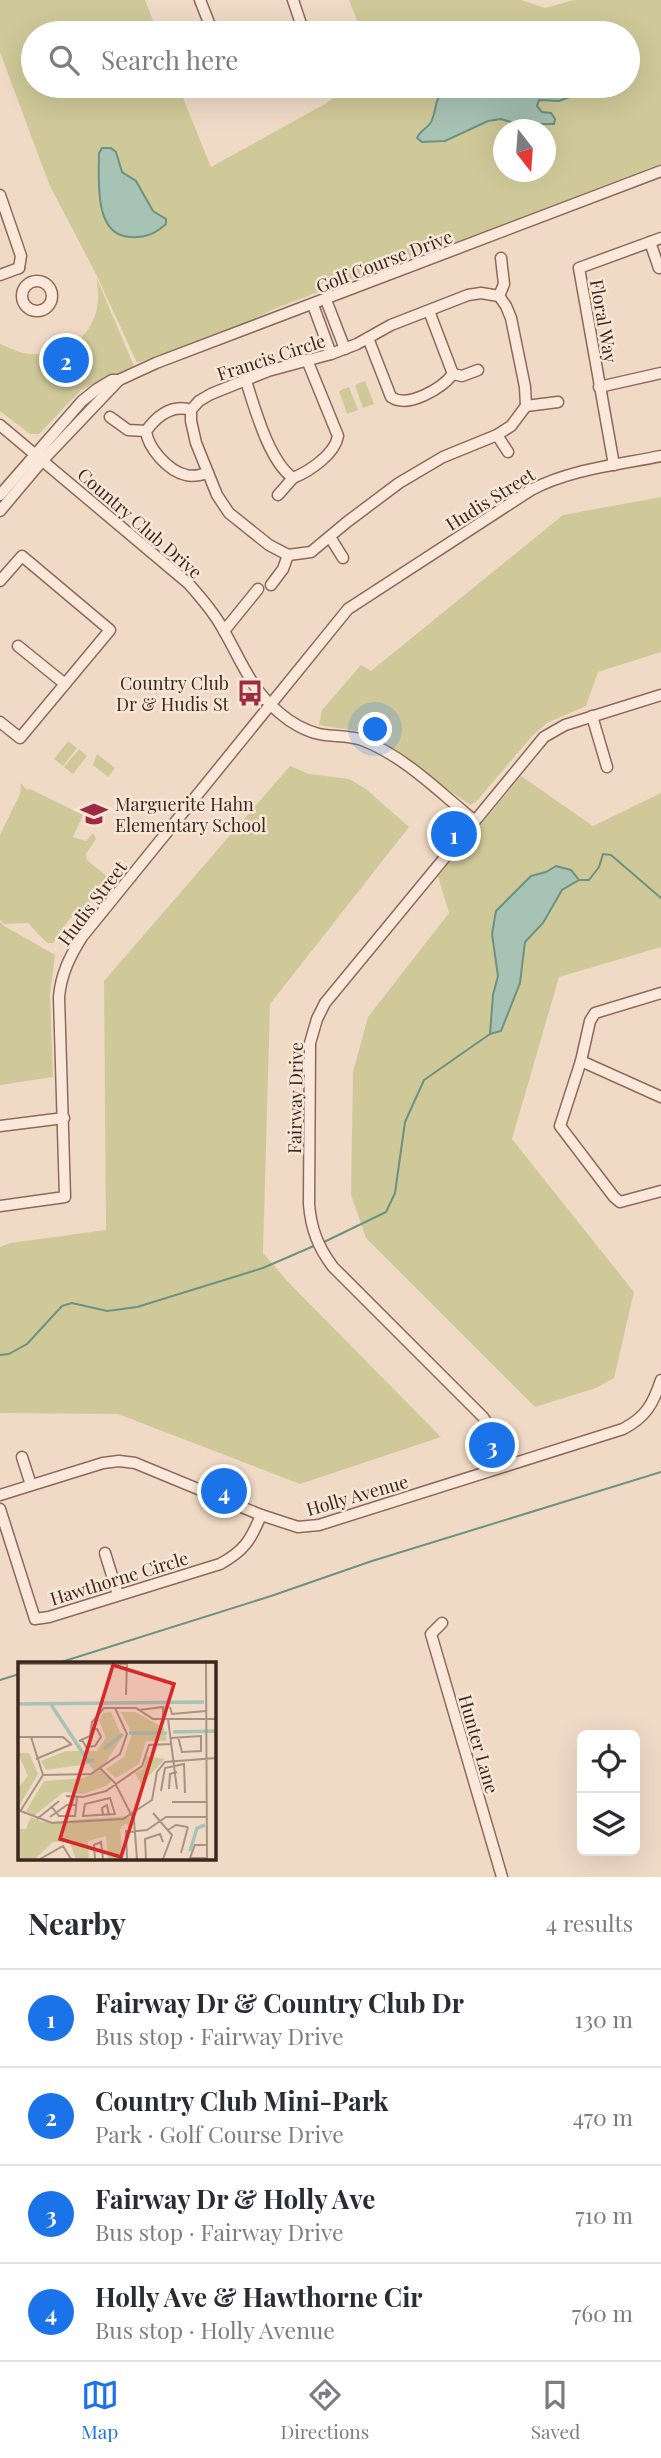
<!DOCTYPE html>
<html lang="en">
<head>
<meta charset="utf-8">
<style>
	body { margin:0; font-family:"Playfair Display",serif; background:#f7f7f7; color:#2b2b33 }
	.controls { position:absolute; right:21px; bottom:21px; display:grid; overflow:hidden; border-radius:10px; box-shadow:0 7px 28px #0002 }
	.controls button { width:63px; height:63px; display:grid; place-items:center; padding:0; border:0; border-bottom:2px solid #e1e1e2; background:#fff; color:#2b2b33; font:35px sans-serif }
	.compass { position:absolute; left:493px; top:119px; width:63px; height:63px; border-radius:50%; background:#fff; box-shadow:0 7px 28px #0002; rotate:163deg }
	.you { position:absolute; left:376px; top:730px; width:24px; height:24px; margin:-18px; border:5px solid #fff; border-radius:50%; background:#1a73e8; box-shadow:0 0 0 10px #1a73e833 }
	.badge { display:grid; place-items:center; width:46px; height:46px; border-radius:50%; background:#1a73e8; color:#fff; font-size:23px; font-weight:700 }
	.pin { position:absolute; translate:-50% -50%; border:4px solid #fff; box-shadow:0 2px 7px #0006 }
	.list { margin:0; padding:0; list-style:none }
	h2 { display:flex; justify-content:space-between; align-items:center; height:91px; margin:0; padding:0 28px; font-size:30px }
	h2 small { font-size:23px; font-weight:400; color:#7c7c81 }
	.list li { display:grid; grid-template-columns:46px 1fr auto; gap:21px; align-items:center; box-sizing:border-box; height:98px; padding:0 28px; border-top:2px solid #e1e1e2 }
	.list b { display:block; font-size:26px; white-space:nowrap }
	.list p { margin:0; font-size:23px; white-space:nowrap; color:#7c7c81 }
	.list em { font-size:23px; font-style:normal; color:#7c7c81 }
	.icon { flex:none; width:38px; height:38px; fill:none; stroke:currentColor; stroke-width:2; stroke-linecap:round; stroke-linejoin:round }
	.map { position:relative; flex:none; width:661px; height:1877px; overflow:hidden }
	.search { position:absolute; background:#fff; box-shadow:0 7px 28px #0002; left:21px; right:21px; top:21px; height:77px; display:flex; align-items:center; gap:18px; box-sizing:border-box; padding:0 24px; border-radius:38px; color:#7c7c81; font-size:26px }
	.sheet { height:483px; background:#fff }
	nav { display:flex; justify-content:space-around; align-items:center; box-sizing:border-box; height:98px; border-top:2px solid #e1e1e2; background:#fff; font-size:19px; color:#7c7c81 }
	nav a { display:grid; justify-items:center; gap:4px }
	nav .on { color:#1a73e8 }
	.map>svg:first-child { display:block }
	.green { fill:#cfc999; fill-rule:evenodd }
	.water { fill:#a7c3b5; stroke:#6d9281; stroke-width:2 }
	.lines { fill:none; stroke-linecap:round; stroke-linejoin:round }
	.stream { stroke:#6d9281; stroke-width:2 }
	.minor-casing { stroke:#8c6a5b; stroke-width:13 }
	.minor { stroke:#fae9da; stroke-width:10 }
	.labels { text-anchor:middle; dominant-baseline:central; stroke-width:5; stroke-linejoin:round; paint-order:stroke }
	.street-label { font-size:18px; fill:#3c271f; stroke:#f7e6d6 }
	.poi-label { font-size:18px; fill:#3c271f; stroke:#f7e6d6; text-anchor:end }
	.inset-river { fill:none; stroke:#a7c3b5; stroke-width:3.5 }
	.inset-road { fill:none; stroke:#a89283; stroke-width:2 }
	.view { fill:#d62828; fill-opacity:0.15; stroke:#d62828; stroke-width:3.5 }
	.inset-edge { fill:none; stroke:#3c271f; stroke-width:3.5 }
</style>
</head>
<body>
<div class="map">
<svg width="661" height="1877" viewBox="0 0 661 1877">
	<rect width="100%" height="100%" fill="#f0dac6"/>
	<g class="green">
		<path d="M0,0H145L158,33H33V86H178L211,167L325,104L349,86H628V33H362L349,0H521L545,8L574,0H661V164L475,235L326,289L274,309L235,328L137,363L97,276L49,184L0,52ZM504,130H546V172H504Z"/>
		<path d="M97,279L134,366L81,390L39,434H30L0,411V344C10,348 21,354 32,354C65,357 95,336 98,301C99,294 97,286 97,279Z"/>
		<path d="M365,381L374,404L363,408L355,385Z"/>
		<path d="M349,387L358,410L347,414L339,391Z"/>
		<path d="M661,497V652L598,672L586,706L547,723L532,736L476,802L470,805L377,738L357,731L319,725L322,710L361,665L371,671L563,515Z"/>
		<path d="M68,741L77,748L63,766L54,759Z"/>
		<path d="M79,749L87,756L73,774L64,767Z"/>
		<path d="M97,754L115,768L108,777L93,765Z"/>
		<path d="M290,766L309,774L349,779L366,789L409,827L270,1004L263,1253L289,1283L441,1437L300,1484L118,1414L0,1413V1247L10,1243L106,1230L104,981Z"/>
		<path d="M521,776L593,826L661,793V947L559,977L512,1139L634,1292L614,1378L596,1388L535,1407L366,1238L351,1195L353,1072L368,1017L449,913L438,876Z"/>
		<path d="M21,783L27,790L30,789L83,815L73,837L86,841L93,833L96,839L86,854L87,860L109,878L77,916L70,918L53,943H47L28,923L4,924L0,920V835L20,794Z"/>
		<path d="M0,922L6,927L55,955L50,994L53,1077L0,1085Z"/>
	</g>
	<g class="water">
		<path d="M452,86H576L570,97L559,101L539,100L537,106L542,112L551,113L555,119L554,124H517L501,119L488,121L445,141L422,142L417,138C420,130 429,128 432,120C439,103 432,96 452,86Z"/>
		<path d="M102,148H111L116,152L122,172L136,181L153,211L166,219V224C155,234 145,238 131,237C93,237 99,178 99,153Z"/>
		<path d="M556,866L571,870L579,880L562,890L543,923L525,942L520,983L501,1031L490,1034L493,995L498,976L492,934L496,911L531,876L546,872Z"/>
	</g>
	<g class="lines">
		<g class="stream">
			<path d="M579,880H589L599,867L603,854L611,855L661,898"/>
			<path d="M324,1242L386,1212L395,1193L405,1122L424,1080L490,1034"/>
			<path d="M0,1355L9,1354L27,1344L62,1306L72,1303L107,1311L137,1307L263,1268L316,1245"/>
			<path d="M55,1664L271,1596L372,1561L661,1472"/>
			<path d="M0,1680L19,1674"/>
		</g>
		<g class="minor-casing">
			<g id="minor">
				<path d="M200,0L213,33"/>
				<path d="M293,0L304,33"/>
				<path d="M238,86L241,90L251,86"/>
				<path d="M0,195L21,256L19,268"/>
				<path d="M650,242L659,268"/>
				<path d="M0,275L19,268"/>
				<circle cx="37" cy="296" r="15"/>
				<path d="M481,293L499,296L506,306L511,318L525,387L526,406L511,426L497,435L443,457L399,483L347,522L311,552L288,555L269,545L229,513L217,495L196,443L191,421V410L199,401L211,394L268,371L331,354L357,344L391,325L468,295Z"/>
				<path d="M499,296L504,284L501,258"/>
				<path d="M326,300L345,349"/>
				<path d="M313,305L331,354"/>
				<path d="M429,311L453,374"/>
				<path d="M368,338L391,397C408,409 442,388 453,374"/>
				<path d="M453,374L462,376L478,370"/>
				<path d="M246,381C255,409 269,461 293,478C310,471 335,454 338,436L307,360"/>
				<path d="M599,387L661,373"/>
				<path d="M526,406L558,402"/>
				<path d="M191,410C172,404 157,416 146,431C148,448 168,471 186,475C193,477 201,475 208,473"/>
				<path d="M110,417L128,430L146,431"/>
				<path d="M0,425L189,584C202,599 215,614 224,631C243,664 251,690 281,714C291,723 306,731 319,734C333,737 348,735 362,740C406,757 439,792 475,821"/>
				<path d="M497,435L508,452"/>
				<path d="M614,465L579,268L661,238"/>
				<path d="M0,495L82,401L97,389L112,380H119L156,363L661,171"/>
				<path d="M278,495L293,478"/>
				<path d="M0,511L42,461L119,380"/>
				<path d="M330,537L343,558"/>
				<path d="M0,581L22,556L110,630L20,738L0,722"/>
				<path d="M271,585L283,569L288,555"/>
				<path d="M224,631L258,589"/>
				<path d="M18,646L65,684"/>
				<path d="M592,716L607,767"/>
				<path d="M661,993L595,1013L590,1021L581,1061L560,1126L614,1197L620,1202L661,1191"/>
				<path d="M581,1061L661,1097"/>
				<path d="M0,1126L64,1118"/>
				<path d="M0,1206L65,1197L59,997C61,974 70,956 82,937L348,609L531,490C571,469 617,465 661,456"/>
				<path d="M22,1457L31,1485"/>
				<path d="M505,1466L494,1434L483,1417L333,1267C318,1247 311,1229 309,1204L310,1043L317,1019L325,1003L544,737L565,725L661,695"/>
				<path d="M0,1495L103,1463L119,1461L135,1463L261,1515L298,1527L319,1525L623,1429C646,1417 653,1404 661,1380"/>
				<path d="M0,1509L35,1619L49,1617L220,1564C244,1551 251,1540 261,1515"/>
				<path d="M105,1553L118,1595"/>
				<path d="M442,1623L431,1634L502,1877"/>
			</g>
		</g>
		<use href="#minor" class="minor"/>
	</g>
	<defs>
		<g id="bus-bare" transform="scale(2.1)"><path d="M-5-6H5V4H4V6H2V4H-2V6H-4V4H-5ZM-3.5-4V0h7V-4ZM-3.5 1.2v1.5H-2V1.2ZM2 1.2v1.5H3.5V1.2Z" fill="#9d2942" stroke="#f7e6d6" stroke-width="2.5" paint-order="stroke"/></g>
		<g id="school-bare" transform="scale(2.1)"><path d="M0-5L7-2L0 1L-7-2ZM-4 1L0 2.5L4 1V4Q0 6-4 4Z" fill="#9d2942" stroke="#f7e6d6" stroke-width="2.5" paint-order="stroke"/></g>
	</defs>
	<g fill-rule="evenodd">
		<use href="#bus-bare" x="250" y="693"/>
		<use href="#school-bare" x="94" y="814"/>
	</g>
	<g class="labels">
		<g class="street-label">
			<text transform="translate(384 261) rotate(-21)">Golf Course Drive</text>
			<text transform="translate(604 321) rotate(80)">Floral Way</text>
			<text transform="translate(271 357) rotate(-18)">Francis Circle</text>
			<text transform="translate(490 499) rotate(-32)">Hudis Street</text>
			<text transform="translate(140 523) rotate(41)">Country Club Drive</text>
			<text transform="translate(92 903) rotate(-53)">Hudis Street</text>
			<text transform="translate(295 1098) rotate(-89)">Fairway Drive</text>
			<text transform="translate(357 1495) rotate(-16)">Holly Avenue</text>
			<text transform="translate(119 1578) rotate(-17)">Hawthorne Circle</text>
			<text transform="translate(479 1744) rotate(74)">Hunter Lane</text>
		</g>
		<g class="poi-label">
			<text x="229" y="683">Country Club<tspan x="229" dy="21">Dr &amp; Hudis St</tspan></text>
			<text x="115" y="804" text-anchor="start">Marguerite Hahn<tspan x="115" dy="21">Elementary School</tspan></text>
		</g>
	</g>
	<g transform="translate(18 1662)">
		<rect width="198" height="198" fill="#f0dac6"/>
		<path d="M93,50L104,75L87,102L76,109L71,102L28,108L23,99L48,89H79L88,76L81,58L85,51ZM103,50H117L146,66L149,79H128L121,102L98,116L88,107L106,95L114,72ZM0,91H11L20,112L0,146V126L10,114ZM128,94L147,97L123,122L117,111L125,107ZM82,108L94,119L88,124L65,132L46,130L16,154L8,149L26,119L66,116ZM111,154L115,161L114,169L108,161L102,167L105,197H90L88,174L70,179L71,197H58L51,179L35,180L17,197L0,196V167H8L13,155L25,160Z" fill="#cfc999"/>
		<path class="inset-river" d="M32,41L70,99L76,98M0,42L186,40M155,70L198,69M111,71H149M86,87L105,72M172,189L179,166L187,163"/>
		<path class="inset-road" d="M188,0L189,197M0,2H109M108,33L109,0M152,45L154,52L188,49M121,48L145,45V57M150,57L159,127M0,75H45L53,82M13,75L25,113M153,76L183,74V89L164,90L160,75M64,78L68,85L77,84L83,75L79,67H73M61,79L72,74L74,60L86,46H118L135,57H198M18,97L54,82M82,106L97,121L116,158L119,197M151,127L152,112L159,110M143,129L147,106L166,102L167,131M48,134L65,135L88,129L124,104L131,83L154,82M92,136L97,152L65,154L67,142ZM154,140H189M33,144L41,154H57L59,135M0,148L34,161L105,157L134,138L139,110L147,100L198,96M3,148L25,113L73,112L102,92L109,72L97,46M135,151L154,173L145,197M85,153L84,146L89,143L91,153M32,155L49,143H58M19,157L41,139M108,168L109,197M150,168L158,163L170,165M109,170L129,168L148,155H189M189,183H177L172,196H189M163,191L170,165M22,197L45,184L53,197M77,197L76,183L83,180L85,197M128,197L127,177L142,172L145,180"/>
		<path class="view" d="M95,3L156,22L103,195L42,177Z"/>
		<rect width="198" height="198" class="inset-edge"/>
	</g>
</svg>
<div class="controls">
<button><svg class="icon" aria-label="locate" viewBox="0 0 24 24"><circle cx="12" cy="12" r="6"/><path d="M12 2v4M12 18v4M2 12h4M18 12h4"/></svg></button>
<button><svg class="icon" aria-label="layers" viewBox="0 0 24 24"><path d="M12 4l9 5-9 5-9-5zM3 14l9 5 9-5"/></svg></button>
</div>
<svg class="compass" viewBox="-18 -18 36 36"><path d="M0-13l5 13h-10z" fill="#e53935"/><path d="M0 13l5-13h-10z" fill="#7c7c81"/></svg>
<div class="you"></div>
<div class="pin badge" style="left:454px;top:834px">1</div>
<div class="pin badge" style="left:66px;top:360px">2</div>
<div class="pin badge" style="left:492px;top:1445px">3</div>
<div class="pin badge" style="left:224px;top:1491px">4</div>
<div class="search"><svg class="icon" aria-label="search" viewBox="0 0 24 24"><circle cx="10" cy="10" r="6"/><path d="M15 15l6 6"/></svg>Search here</div>
</div>
<section class="sheet">
<h2>Nearby<small>4 results</small></h2>
<ul class="list">
<li><span class="badge">1</span><div><b>Fairway Dr &amp; Country Club Dr</b><p>Bus stop · Fairway Drive</p></div><em>130 m</em></li>
<li><span class="badge">2</span><div><b>Country Club Mini-Park</b><p>Park · Golf Course Drive</p></div><em>470 m</em></li>
<li><span class="badge">3</span><div><b>Fairway Dr &amp; Holly Ave</b><p>Bus stop · Fairway Drive</p></div><em>710 m</em></li>
<li><span class="badge">4</span><div><b>Holly Ave &amp; Hawthorne Cir</b><p>Bus stop · Holly Avenue</p></div><em>760 m</em></li>
</ul>
</section>
<nav>
<a class="on"><svg class="icon" aria-label="map" viewBox="0 0 24 24"><path d="M3 6l6-2 6 2 6-2v14l-6 2-6-2-6 2zM9 4v14M15 6v14"/></svg>Map</a>
<a><svg class="icon" aria-label="directions" viewBox="0 0 24 24"><path d="M12 3l9 9-9 9-9-9zM9 14v-3h6M13 9l2 2-2 2"/></svg>Directions</a>
<a><svg class="icon" aria-label="saved" viewBox="0 0 24 24"><path d="M7 4h10v16l-5-4-5 4z"/></svg>Saved</a>
</nav>
</body>
</html>
